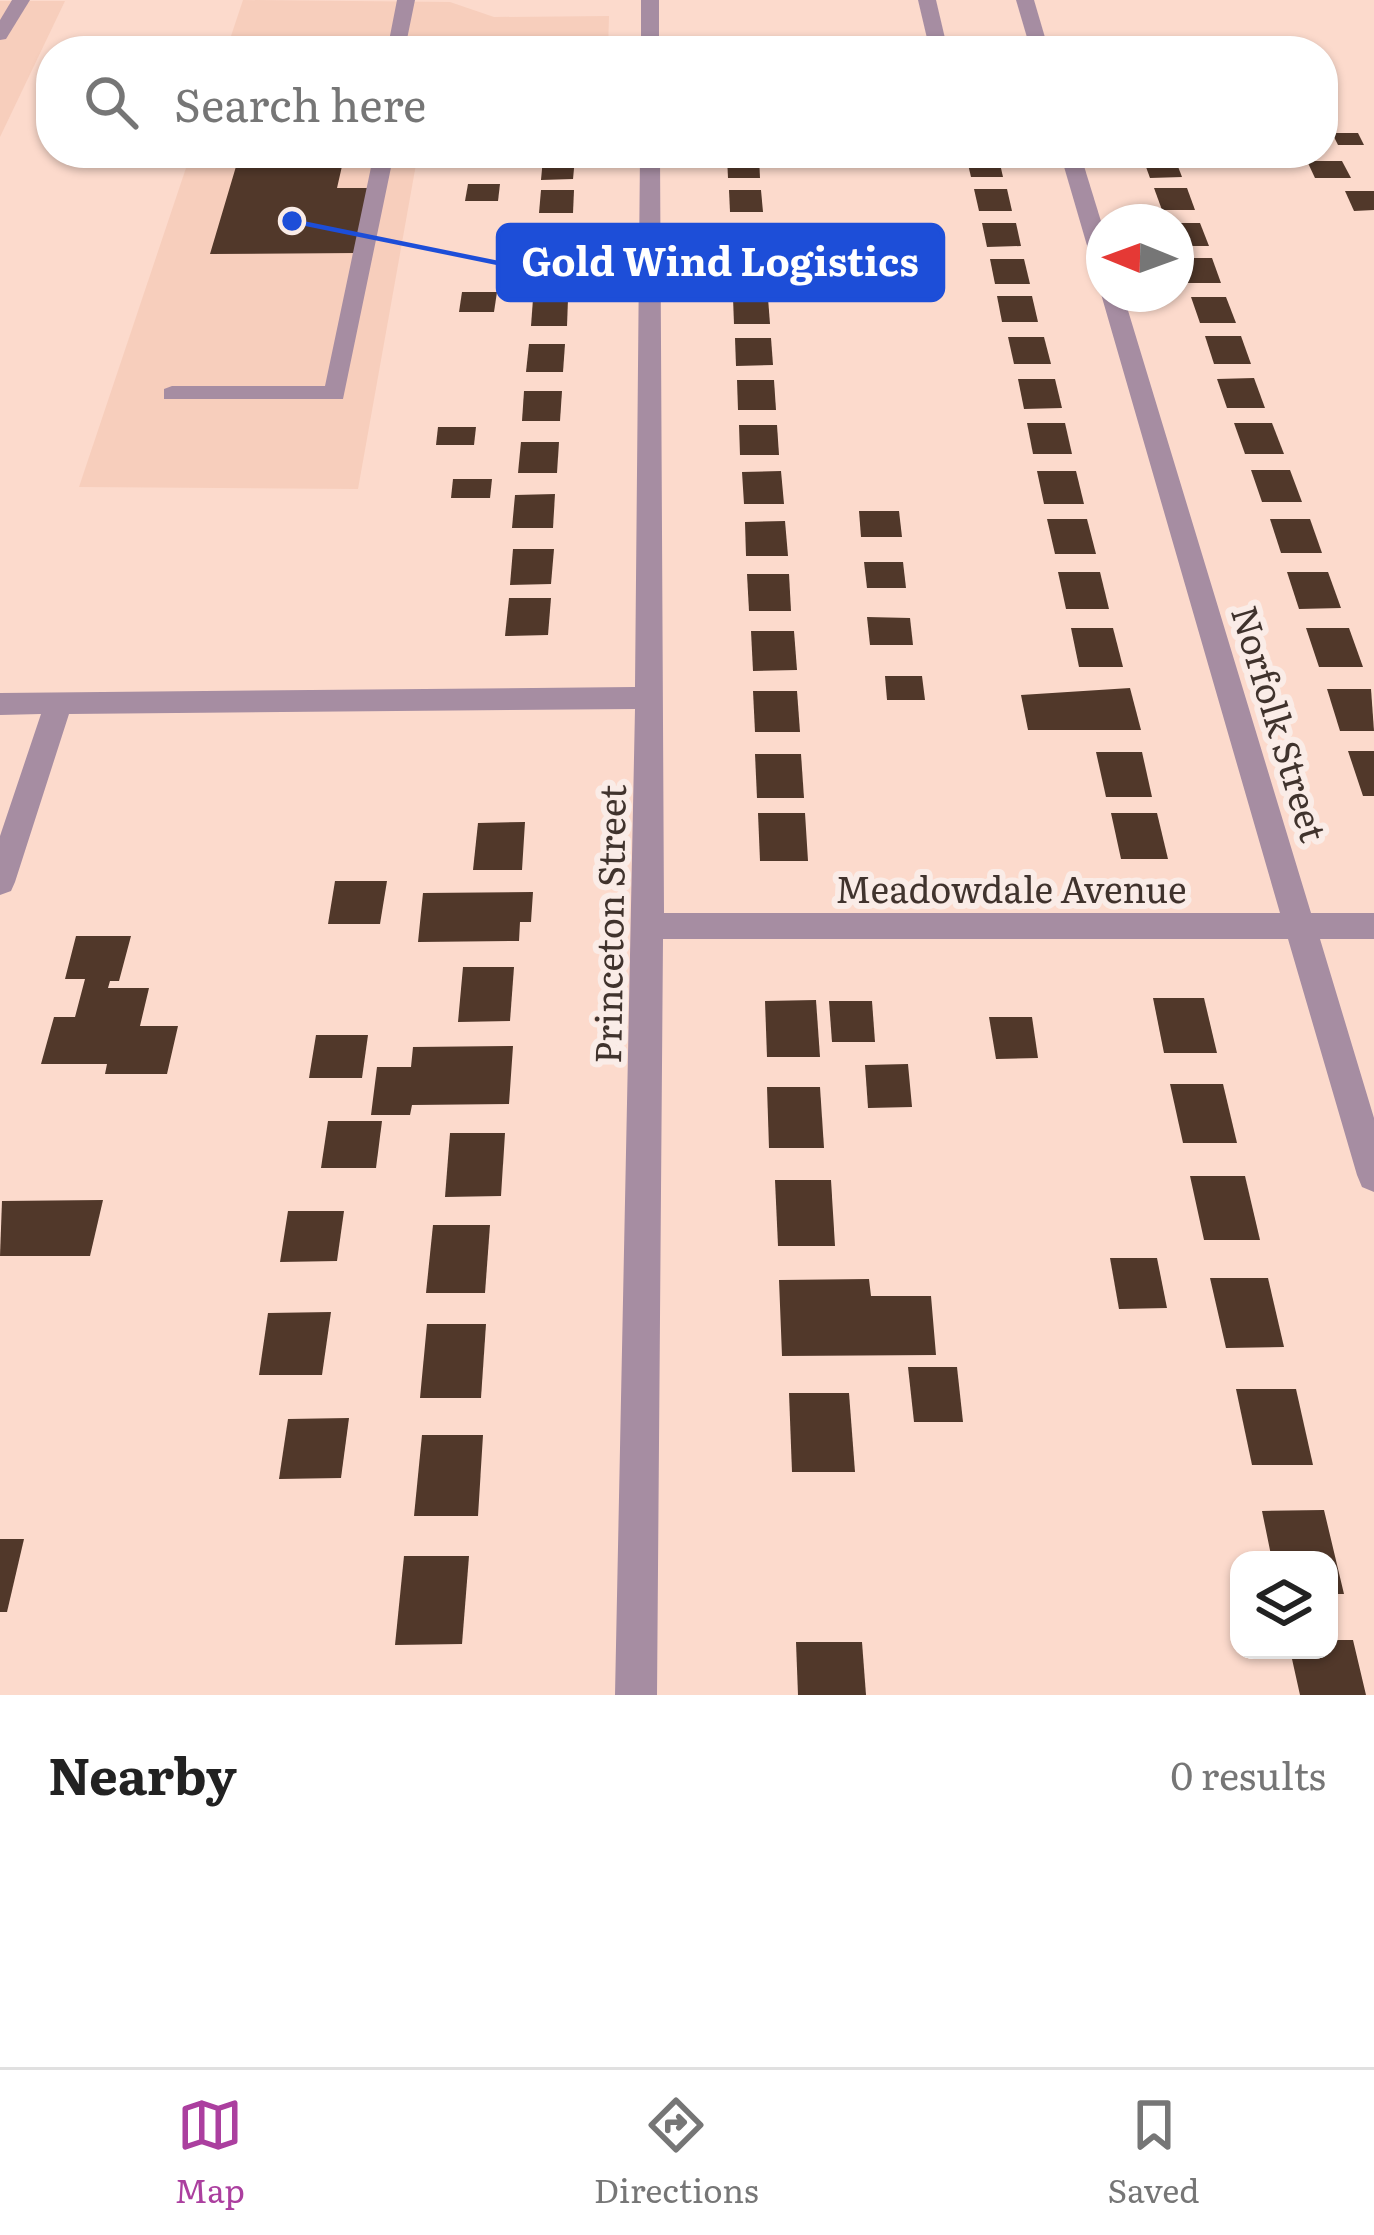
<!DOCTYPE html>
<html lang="en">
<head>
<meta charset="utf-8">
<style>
	body { margin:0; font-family:Literata,serif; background:#f2f2f2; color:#222 }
	.controls { position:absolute; right:36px; bottom:36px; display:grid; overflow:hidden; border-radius:24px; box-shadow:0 3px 9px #0004 }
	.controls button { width:108px; height:108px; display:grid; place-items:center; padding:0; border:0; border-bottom:3px solid #e0e0e0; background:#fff; color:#222; font:60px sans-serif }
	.compass { position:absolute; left:1086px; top:204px; width:108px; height:108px; border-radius:50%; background:#fff; box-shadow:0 3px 9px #0004; rotate:271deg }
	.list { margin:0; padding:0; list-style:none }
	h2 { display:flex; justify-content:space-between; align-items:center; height:156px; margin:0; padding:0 48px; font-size:51px }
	h2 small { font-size:39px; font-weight:400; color:#767676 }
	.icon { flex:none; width:66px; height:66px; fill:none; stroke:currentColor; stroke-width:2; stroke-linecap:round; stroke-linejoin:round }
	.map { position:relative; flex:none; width:1374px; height:1695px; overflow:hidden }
	.search { position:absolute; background:#fff; box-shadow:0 3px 9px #0004; left:36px; right:36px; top:36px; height:132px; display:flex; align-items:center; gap:30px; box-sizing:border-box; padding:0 42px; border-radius:48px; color:#767676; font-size:45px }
	.sheet { height:372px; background:#fff }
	nav { display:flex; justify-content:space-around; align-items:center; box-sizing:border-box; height:168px; border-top:3px solid #e0e0e0; background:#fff; font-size:33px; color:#767676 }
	nav a { display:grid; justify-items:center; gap:6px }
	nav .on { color:#ab3f9f }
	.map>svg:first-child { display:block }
	.built { fill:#f7cebc }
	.building { fill:#51382a }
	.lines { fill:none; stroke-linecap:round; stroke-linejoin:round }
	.minor { fill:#a68da2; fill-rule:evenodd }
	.labels { text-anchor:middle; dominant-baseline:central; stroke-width:12; stroke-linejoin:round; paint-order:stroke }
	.street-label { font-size:36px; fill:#40332d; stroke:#faece7 }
	.leader { fill:none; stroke:#1d4ed8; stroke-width:4.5 }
	.callout-dot { fill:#1d4ed8; stroke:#faece7; stroke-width:4.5 }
	.callout { fill:#1d4ed8; stroke:#1d4ed8; stroke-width:4.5 }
	.callout-label { font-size:39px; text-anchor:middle; font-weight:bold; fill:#fff }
</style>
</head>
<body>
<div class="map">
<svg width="1374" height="1695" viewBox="0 0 1374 1695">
	<rect width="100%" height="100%" fill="#fcdacc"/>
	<g class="built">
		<path d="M243,0L450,2L494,17L609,16L608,51H226Z"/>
		<path d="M0,1H65L0,137Z"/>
		<path d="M191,153H418L358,489L79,487Z"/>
	</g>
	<g class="building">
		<path d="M1332,133H1358L1364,145H1338Z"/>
		<path d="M240,153H345L337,188H370L357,253L210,254Z"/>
		<path d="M485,153H513L511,167L483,168Z"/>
		<path d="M998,155L1003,177H971L966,156Z"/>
		<path d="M1142,156H1174L1182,177L1150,178Z"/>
		<path d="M727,157H759L760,178H728Z"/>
		<path d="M543,158H575L573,179L541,180Z"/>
		<path d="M1307,161H1342L1351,178H1315Z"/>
		<path d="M468,184H500L498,201H465Z"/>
		<path d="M1154,188H1187L1195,210H1162Z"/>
		<path d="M974,189H1007L1012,211H979Z"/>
		<path d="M541,190H574L573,213H539Z"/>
		<path d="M729,190H761L763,212H730Z"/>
		<path d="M1345,191H1374V210L1354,211Z"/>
		<path d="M982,223H1016L1021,246L987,247Z"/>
		<path d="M1176,223H1200L1209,246H1176Z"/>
		<path d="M537,224H571L569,248H535Z"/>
		<path d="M730,224H764L765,247H731Z"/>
		<path d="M1178,258H1212L1221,283H1186Z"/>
		<path d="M990,259H1024L1030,284H995Z"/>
		<path d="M462,292H497L494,312H459Z"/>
		<path d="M997,296H1032L1038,322H1002Z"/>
		<path d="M1191,297H1226L1236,323H1200Z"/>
		<path d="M733,298H768L770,324H734Z"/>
		<path d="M533,299H568L567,326H531Z"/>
		<path d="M1205,336H1241L1251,364H1214Z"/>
		<path d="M1008,337H1044L1051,364H1014Z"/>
		<path d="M735,338H771L773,365L736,366Z"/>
		<path d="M529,344H565L563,372H526Z"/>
		<path d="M1254,378L1265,408H1227L1217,379Z"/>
		<path d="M1018,379H1055L1062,408L1024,409Z"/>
		<path d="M737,380H774L776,410H738Z"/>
		<path d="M524,391H562L560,421H522Z"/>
		<path d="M1027,423H1065L1072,454H1033Z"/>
		<path d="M1234,423H1272L1284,454H1245Z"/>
		<path d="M739,425H777L779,455H740Z"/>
		<path d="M438,427H476L474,445H436Z"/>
		<path d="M521,442H559L557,473H518Z"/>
		<path d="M1251,470H1290L1302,502H1262Z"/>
		<path d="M781,471L784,504H744L742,472Z"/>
		<path d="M1037,471H1076L1084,504H1044Z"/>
		<path d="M453,479H492L490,498H451Z"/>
		<path d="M555,494L553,528H512L515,495Z"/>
		<path d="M859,511H899L902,537H861Z"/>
		<path d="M1047,519H1087L1096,554H1055Z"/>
		<path d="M1270,519H1310L1322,553H1281Z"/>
		<path d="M785,521L788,556H746L745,522Z"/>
		<path d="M513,549H554L551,584L510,585Z"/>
		<path d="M864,562H903L906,588H867Z"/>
		<path d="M1058,572H1100L1109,609H1066Z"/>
		<path d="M1287,572H1328L1341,608L1299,609Z"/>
		<path d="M747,574H789L791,611H749Z"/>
		<path d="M509,598H551L548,635L505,636Z"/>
		<path d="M867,617L910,618L913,645H870Z"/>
		<path d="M1071,628H1113L1123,667H1079Z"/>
		<path d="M1306,628H1349L1363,667H1319Z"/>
		<path d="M751,631H794L797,670L753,671Z"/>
		<path d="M885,676H922L925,700H887Z"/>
		<path d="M1130,688L1141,730H1028L1021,695Z"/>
		<path d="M1327,689H1371L1374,731H1340Z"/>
		<path d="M753,691H797L800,732H755Z"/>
		<path d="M1348,751H1374V796H1363Z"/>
		<path d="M1096,752H1142L1152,797H1106Z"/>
		<path d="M755,754H801L804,798H757Z"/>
		<path d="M758,813H805L808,861H760Z"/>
		<path d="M1111,813H1157L1168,859H1121Z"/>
		<path d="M525,822L522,870H473L478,823Z"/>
		<path d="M335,881H387L380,924H328Z"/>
		<path d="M533,892L531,922H520L519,941L418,942L423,893Z"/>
		<path d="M76,936H131L119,981H110L108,988H149L140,1026H178L167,1074H105L107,1064H41L54,1017H75L85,979H65Z"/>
		<path d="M463,967H514L510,1021L458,1022Z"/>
		<path d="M1153,998H1204L1217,1053H1164Z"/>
		<path d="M816,1000L820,1057H767L765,1001Z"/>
		<path d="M829,1001H872L875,1042H832Z"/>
		<path d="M989,1017H1032L1038,1058L996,1059Z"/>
		<path d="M316,1035H368L362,1078H309Z"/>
		<path d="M513,1046L509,1104L412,1105L410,1115H371L377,1067H411L413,1047Z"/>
		<path d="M908,1064L912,1107L868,1108L865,1065Z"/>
		<path d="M1170,1084H1223L1237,1143H1183Z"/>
		<path d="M767,1087H820L824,1148H769Z"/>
		<path d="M328,1121H382L376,1168H321Z"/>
		<path d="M450,1133H505L501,1196L445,1197Z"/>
		<path d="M1190,1176H1245L1260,1240H1204Z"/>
		<path d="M775,1180H831L835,1246H778Z"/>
		<path d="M103,1200L90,1256H0L2,1201Z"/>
		<path d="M288,1211H344L337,1261L280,1262Z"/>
		<path d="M433,1225H490L485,1293H426Z"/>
		<path d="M1110,1258H1157L1167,1308L1119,1309Z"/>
		<path d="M1210,1278H1268L1284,1347L1226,1348Z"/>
		<path d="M869,1279L871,1296H931L936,1355L782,1356L779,1280Z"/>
		<path d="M331,1312L322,1375H259L268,1313Z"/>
		<path d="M427,1324H486L481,1398H420Z"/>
		<path d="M908,1367H957L963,1422H914Z"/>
		<path d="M1236,1389H1296L1313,1465H1252Z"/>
		<path d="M789,1393H849L855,1472H792Z"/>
		<path d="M349,1418L341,1478L279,1479L288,1419Z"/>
		<path d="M422,1435H483L478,1516H414Z"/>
		<path d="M1324,1510L1344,1594H1329V1560H1272L1262,1511Z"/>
		<path d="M0,1539H24L7,1612H0Z"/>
		<path d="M404,1556H469L462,1644L395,1645Z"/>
		<path d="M1329,1640H1353L1366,1695H1300L1290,1650H1329Z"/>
		<path d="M796,1642H862L866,1695H798Z"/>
	</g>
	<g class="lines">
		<g class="minor">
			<path d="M12,0H30L6,39L0,40V20Z"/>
			<path d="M397,0H415L406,44H489L498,50L387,51Z"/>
			<rect x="641" y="0" width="18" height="51"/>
			<path d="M918,0H936L948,51H930Z"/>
			<path d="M1016,0H1034L1049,51H1031Z"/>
			<path d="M374,153H394L343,399H164V389L172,386H325Z"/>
			<path d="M640,153H660L664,913H1280L1101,294L1104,290V294H1123L1311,913H1374V939H1320L1374,1118V1192L1362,1187L1357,1175L1288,939H663L657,1695H615L635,709L69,714L15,882L11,891L0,895V836L41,714L0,715V693L635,687Z"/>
			<path d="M1060,153H1080L1104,231V272L1093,266Z"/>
		</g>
	</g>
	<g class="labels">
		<g class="street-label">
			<text transform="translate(1281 723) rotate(73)">Norfolk Street</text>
			<text x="1011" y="887">Meadowdale Avenue</text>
			<text transform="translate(608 924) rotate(-89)">Princeton Street</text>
		</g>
	</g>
	<path class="leader" d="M292 221L498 263"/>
	<circle class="callout-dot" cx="292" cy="221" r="12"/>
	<rect class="callout" x="498" y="225" width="445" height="75" rx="12"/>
	<g class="callout-label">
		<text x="720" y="276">Gold Wind Logistics</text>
	</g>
</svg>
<div class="controls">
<button><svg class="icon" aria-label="layers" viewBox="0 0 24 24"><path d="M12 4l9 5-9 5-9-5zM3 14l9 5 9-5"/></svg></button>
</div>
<svg class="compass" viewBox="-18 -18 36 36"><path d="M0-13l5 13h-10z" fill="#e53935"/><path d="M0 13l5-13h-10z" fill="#767676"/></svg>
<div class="search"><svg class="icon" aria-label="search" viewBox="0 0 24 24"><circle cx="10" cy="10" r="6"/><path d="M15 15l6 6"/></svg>Search here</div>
</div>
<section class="sheet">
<h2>Nearby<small>0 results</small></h2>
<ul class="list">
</ul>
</section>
<nav>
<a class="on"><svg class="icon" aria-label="map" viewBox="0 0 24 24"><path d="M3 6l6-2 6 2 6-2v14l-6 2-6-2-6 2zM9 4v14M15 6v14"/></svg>Map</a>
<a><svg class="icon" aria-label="directions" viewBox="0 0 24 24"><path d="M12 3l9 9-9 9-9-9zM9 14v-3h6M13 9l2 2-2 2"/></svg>Directions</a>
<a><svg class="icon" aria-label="saved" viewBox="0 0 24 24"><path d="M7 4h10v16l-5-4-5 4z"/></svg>Saved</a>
</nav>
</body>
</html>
